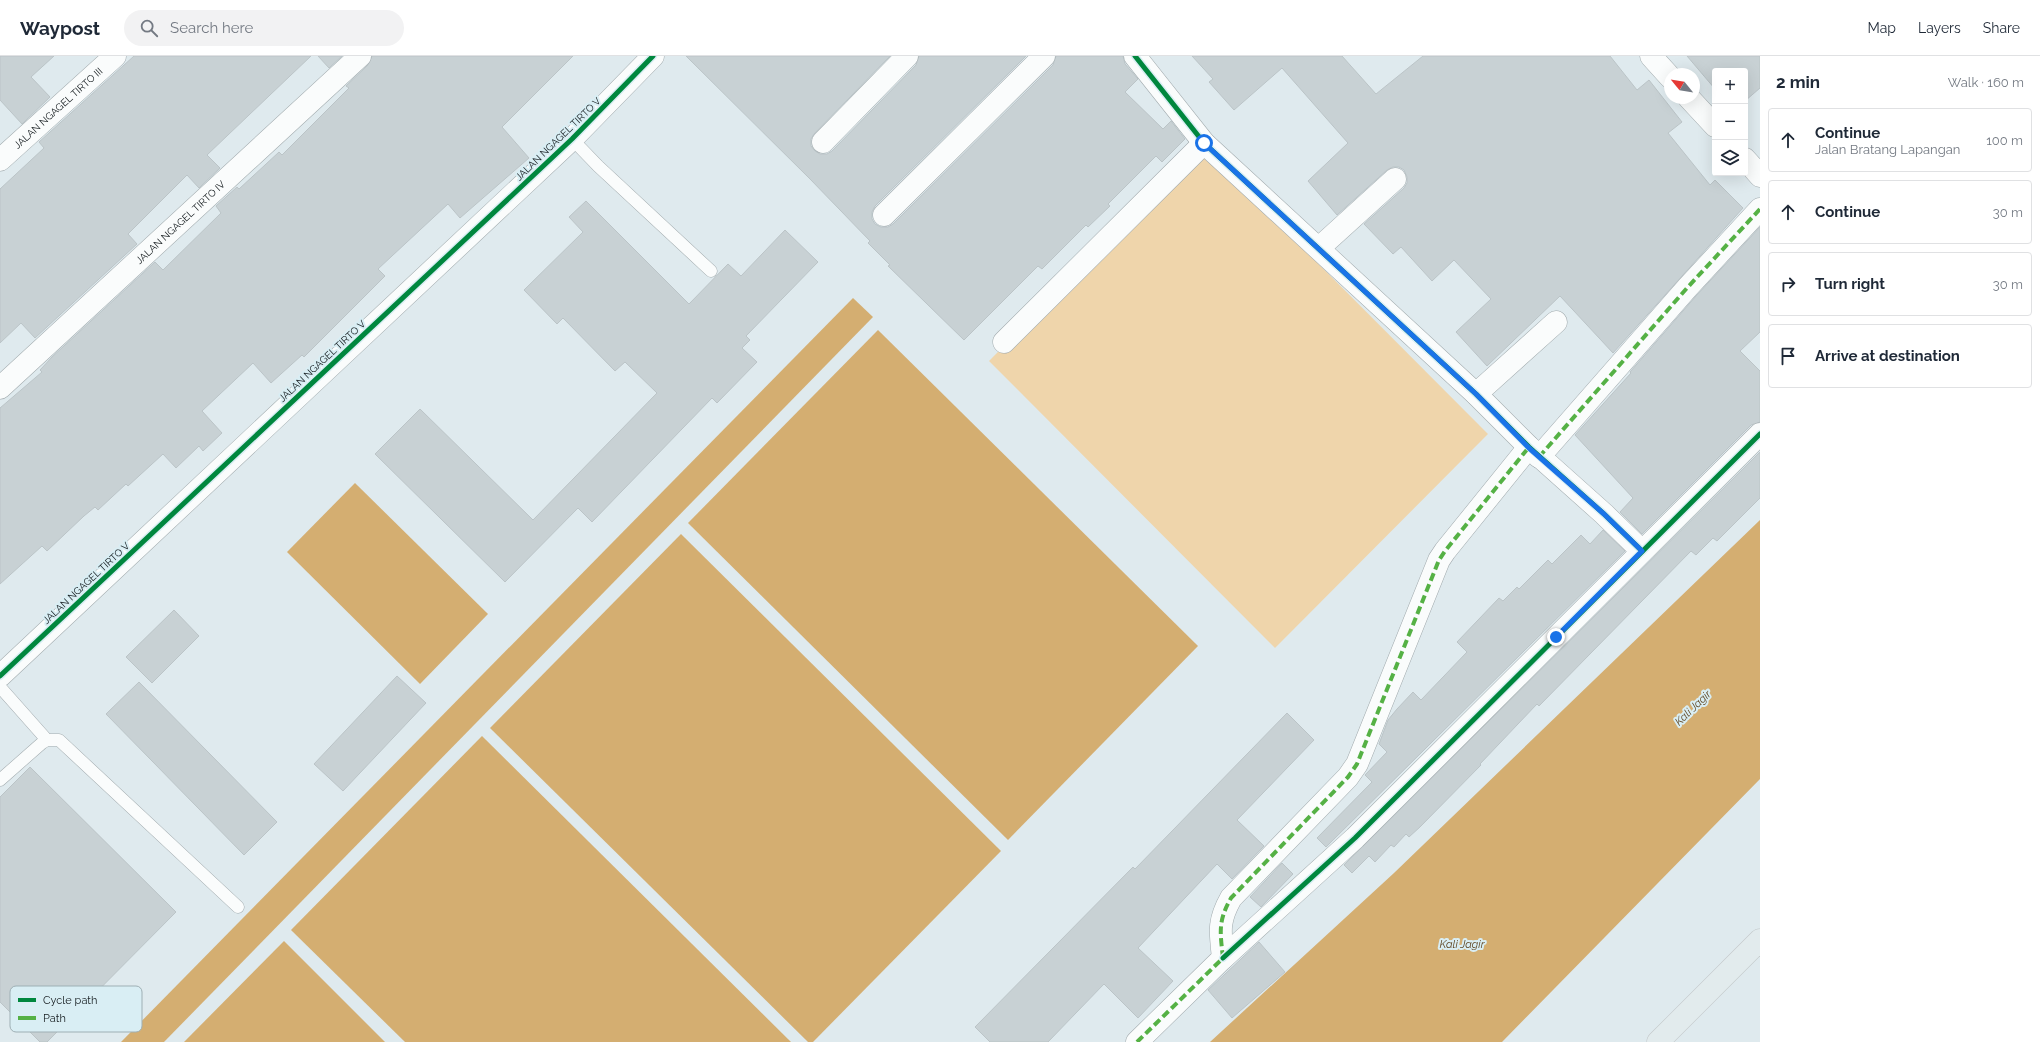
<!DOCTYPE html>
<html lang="en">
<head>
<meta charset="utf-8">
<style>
	body { margin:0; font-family:Raleway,sans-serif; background:#f2f2f3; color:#1f2937 }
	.controls { position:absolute; right:12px; top:12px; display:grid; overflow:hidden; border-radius:4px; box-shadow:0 4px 16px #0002 }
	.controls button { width:36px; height:36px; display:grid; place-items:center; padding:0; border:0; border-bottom:1px solid #e0e1e3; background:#fff; color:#1f2937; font:20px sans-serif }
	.compass { position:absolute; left:1664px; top:12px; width:36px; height:36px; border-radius:50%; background:#fff; box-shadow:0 4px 16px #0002; rotate:300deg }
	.stop { position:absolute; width:12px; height:12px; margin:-9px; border:3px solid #1a73e8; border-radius:50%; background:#fff }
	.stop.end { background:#1a73e8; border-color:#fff; box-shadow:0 1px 4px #0008 }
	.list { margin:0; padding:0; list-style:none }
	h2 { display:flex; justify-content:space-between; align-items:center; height:52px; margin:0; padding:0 16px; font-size:17px }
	h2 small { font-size:13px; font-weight:400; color:#747a83 }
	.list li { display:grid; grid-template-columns:26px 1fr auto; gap:12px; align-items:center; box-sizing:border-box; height:64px; margin:0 8px 8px; padding:0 8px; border:1px solid #e0e1e3; border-radius:4px }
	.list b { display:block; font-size:15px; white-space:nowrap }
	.list p { margin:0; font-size:13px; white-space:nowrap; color:#747a83 }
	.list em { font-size:13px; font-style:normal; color:#747a83 }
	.icon { flex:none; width:22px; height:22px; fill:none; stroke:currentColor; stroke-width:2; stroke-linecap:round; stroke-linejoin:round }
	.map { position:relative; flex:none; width:1760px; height:986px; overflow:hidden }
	header { display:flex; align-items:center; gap:24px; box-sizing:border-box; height:56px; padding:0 20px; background:#fff; border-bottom:1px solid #e0e1e3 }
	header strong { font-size:19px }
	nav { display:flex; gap:22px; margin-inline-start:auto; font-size:14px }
	.search { width:280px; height:36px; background:#f2f2f3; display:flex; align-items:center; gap:10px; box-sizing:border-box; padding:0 14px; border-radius:22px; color:#747a83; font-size:15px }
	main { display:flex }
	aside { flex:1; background:#fff }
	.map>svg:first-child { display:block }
	.green { fill:#efd5ab }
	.water { fill:#d4ae71 }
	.building { fill:#c8d1d4; stroke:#bbc4c7 }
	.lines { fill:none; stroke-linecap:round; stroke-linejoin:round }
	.lane-casing { stroke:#a1aaad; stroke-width:13 }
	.street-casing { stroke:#a1aaad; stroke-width:23 }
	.primary-casing { stroke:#c1c6c8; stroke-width:23 }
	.lane { stroke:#fafcfc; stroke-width:12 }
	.street { stroke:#fafcfc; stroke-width:22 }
	.primary { stroke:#e2ebed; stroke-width:22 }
	.quiet { stroke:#55b145; stroke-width:4; stroke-dasharray:8 4; stroke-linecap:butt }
	.cycleway-casing { stroke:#d9eef4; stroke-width:8 }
	.cycleway { stroke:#00873e; stroke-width:5 }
	.route { stroke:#1a73e8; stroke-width:5 }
	.labels { text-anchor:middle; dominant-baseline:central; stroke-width:4; stroke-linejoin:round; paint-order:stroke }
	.street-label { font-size:10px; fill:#161d20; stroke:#d9eef4 }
	.water-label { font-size:11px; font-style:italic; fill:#5e4521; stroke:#d9eef4 }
	.key { fill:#d9eef4; stroke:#9eafb4; stroke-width:1 }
	.key-label { font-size:11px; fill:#161d20 }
</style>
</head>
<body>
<header>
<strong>Waypost</strong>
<div class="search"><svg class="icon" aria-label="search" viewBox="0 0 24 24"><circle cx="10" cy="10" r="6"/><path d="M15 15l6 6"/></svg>Search here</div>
<nav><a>Map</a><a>Layers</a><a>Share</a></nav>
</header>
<main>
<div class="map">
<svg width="1760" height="986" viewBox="0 0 1760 986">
	<rect width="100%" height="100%" fill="#dfeaee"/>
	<path class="green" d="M1202,91L1488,378L1275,592L989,305Z"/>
	<g class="water">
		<path d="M853,242L873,261L164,986H121Z"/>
		<path d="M878,274L1198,590L1008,784L688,467Z"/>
		<path d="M355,427L488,558L420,628L287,496Z"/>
		<path d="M1760,464V723L1502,986H1210L1394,817Z"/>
		<path d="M681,478L1001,795L813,986H808L490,672Z"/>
		<path d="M482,680L791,986H405L291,874Z"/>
		<path d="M284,885L385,986H184Z"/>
	</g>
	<g class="building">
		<path d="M0,0H54L31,21L50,41L22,68L0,44Z"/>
		<path d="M134,0H311L207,99L220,112L199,132L187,119L128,178L137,188L35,282L21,267L0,287V133L44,92L39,86Z"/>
		<path d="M318,0H342L329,12Z"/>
		<path d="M372,0H573L502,71L529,102L460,162L448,148L378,213L385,220L304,301L302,299L271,327L253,307L202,355L222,377L203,395L199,390L176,412L163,398L128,430L126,428L98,454L95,451L84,460L47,495L42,490L0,528V352L42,316L40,314L52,301L155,206L163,214L221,157L216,150L237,131L239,133L279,96L282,99L349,32L346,30L368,9Z"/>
		<path d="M686,0H890L814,78L811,83V90L815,95L820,98H827L832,95L916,9L919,0H1026L875,150L872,156V163L875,168L881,171H888L893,168L1053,9L1056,0H1123L1125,8L1138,23L1125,36L1163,73L1171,65L1185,83L1162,106L1156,100L1108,148L1110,150L1088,171L1086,169L1042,213L1038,210L964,284L888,210L890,209L868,187L870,185L810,123Z"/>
		<path d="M1192,0H1342L1376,38L1423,0H1610L1637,34L1649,24L1682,66L1668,77L1710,129L1715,124L1743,152L1613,297L1560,240L1487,310L1456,276L1491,243L1454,204L1432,225L1401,191L1393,198L1364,168L1404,132L1407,127V121L1404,114L1399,111H1393L1387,114L1337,159L1308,125L1348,87L1282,12L1234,54L1209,26L1213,23Z"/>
		<path d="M1687,0H1760V32L1745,45V15H1715V33Z"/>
		<path d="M586,145L689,248L728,208L741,220L785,174L818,206L746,280L750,284L742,292L757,306L717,347L712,342L592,466L578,452L505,526L375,398L420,353L533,464L657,337L625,306L615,315L563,262L557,268L524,234L583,176L569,161Z"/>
		<path d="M1760,171V276L1740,295L1760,315V366L1751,369L1642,478L1620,456L1633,442L1575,379L1631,317L1630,316L1696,240Z"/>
		<path d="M1760,396V442L1717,485L1713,482L1696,499L1691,495L1539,650L1537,648L1480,708L1481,709L1420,771L1409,781L1406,778L1394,791L1391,789L1375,806L1369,800L1352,817L1344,809Z"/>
		<path d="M1603,474L1625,495L1326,791L1317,782L1372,726L1365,719L1387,696L1379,688L1388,664L1397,653L1413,636L1421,644L1467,596L1457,586L1499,542L1503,545L1517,531L1519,533L1548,504L1552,508L1581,479L1590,488Z"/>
		<path d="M174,554L199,580L152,627L126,601Z"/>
		<path d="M397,620L426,647L343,735L314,708Z"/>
		<path d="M139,626L277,766L244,799L106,658Z"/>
		<path d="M1287,657L1314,684L1237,764L1264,790L1232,823L1217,808L1138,892L1173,925L1138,962L1104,928L1048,986H990L975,971L1133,811L1135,813Z"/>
		<path d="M30,711L176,856L47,986H40L0,946V741Z"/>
		<path d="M1282,807L1293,818L1261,851L1250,841Z"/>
		<path d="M1259,886L1285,916L1232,962L1208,934Z"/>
	</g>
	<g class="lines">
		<g class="lane-casing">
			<g id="lane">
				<path d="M572,83L598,110L711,215"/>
				<path d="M0,631L47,684"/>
				<path d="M0,724L42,687L47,684H59L238,851"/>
			</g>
		</g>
		<g class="street-casing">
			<g id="street">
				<path d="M1135,0L1204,87L1476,338L1529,391L1604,458L1642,495"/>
				<path d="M1651,0L1670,21"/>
				<path d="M1689,42L1715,70"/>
				<path d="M823,86L907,0"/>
				<path d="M1745,103L1760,120"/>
				<path id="s1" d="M0,104L115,0"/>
				<path d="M884,159L1044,0"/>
				<path d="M1319,192L1395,123"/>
				<path d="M1004,286L1204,87"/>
				<path id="s2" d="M0,332L360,0"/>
				<path d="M1476,338L1556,266"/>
				<path d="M1539,401L1687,232L1760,153"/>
				<path d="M0,620L572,83L653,0"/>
				<path d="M1223,902L1355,782L1760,378"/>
				<path d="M1137,986L1223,902C1220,875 1218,865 1231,842L1348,721L1357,708L1439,504L1445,495L1529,391"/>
			</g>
		</g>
		<g class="primary-casing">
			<path id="primary" d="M1658,986L1760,884"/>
		</g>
		<use href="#lane" class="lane"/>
		<use href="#street" class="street"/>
		<use href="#primary" class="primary"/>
		<g class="quiet">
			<path d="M1539,401L1687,232L1760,153"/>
			<path d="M1137,986L1223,902C1220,875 1218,865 1231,842L1348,721L1357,708L1439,504L1445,495L1529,391"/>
		</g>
		<g class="cycleway-casing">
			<g id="cycleway">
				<path d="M1135,0L1204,87L1476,338L1529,391L1604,458L1642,495"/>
				<path d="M0,620L572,83L653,0"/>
				<path d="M1223,902L1355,782L1760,378"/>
			</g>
		</g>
		<use href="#cycleway" class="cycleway"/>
	</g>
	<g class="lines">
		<path class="route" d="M1204,87L1476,338L1529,392L1604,458L1642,495L1556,581"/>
	</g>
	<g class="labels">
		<g class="street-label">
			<text stroke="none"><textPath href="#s1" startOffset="78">JALAN NGAGEL TIRTO III</textPath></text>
			<text transform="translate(558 83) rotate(-44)">JALAN NGAGEL TIRTO V</text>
			<text stroke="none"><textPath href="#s2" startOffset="245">JALAN NGAGEL TIRTO IV</textPath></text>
			<text transform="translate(322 305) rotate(-43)">JALAN NGAGEL TIRTO V</text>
			<text transform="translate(86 527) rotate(-43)">JALAN NGAGEL TIRTO V</text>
		</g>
		<g class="water-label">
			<text transform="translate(1693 652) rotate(-44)">Kali Jagir</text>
			<text x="1462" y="888">Kali Jagir</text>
		</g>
	</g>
	<rect x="10" y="930" width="132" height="46" rx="6" class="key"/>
	<rect x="18" y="942" width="18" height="4" fill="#00873e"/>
	<rect x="18" y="960" width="18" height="4" fill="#55b145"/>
	<g class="key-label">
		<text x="43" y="948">Cycle path</text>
		<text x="43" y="966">Path</text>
	</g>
</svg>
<div class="controls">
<button>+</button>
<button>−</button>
<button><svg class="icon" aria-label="layers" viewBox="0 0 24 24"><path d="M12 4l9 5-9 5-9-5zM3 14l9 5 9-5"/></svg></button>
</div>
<svg class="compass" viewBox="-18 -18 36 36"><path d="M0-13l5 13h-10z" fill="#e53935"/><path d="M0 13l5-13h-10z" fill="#747a83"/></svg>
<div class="stop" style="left:1204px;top:87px"></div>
<div class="stop end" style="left:1556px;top:581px"></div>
</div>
<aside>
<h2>2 min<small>Walk · 160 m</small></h2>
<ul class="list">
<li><svg class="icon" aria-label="ahead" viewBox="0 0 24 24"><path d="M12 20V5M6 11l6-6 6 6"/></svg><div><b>Continue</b><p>Jalan Bratang Lapangan</p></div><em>100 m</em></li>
<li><svg class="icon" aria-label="ahead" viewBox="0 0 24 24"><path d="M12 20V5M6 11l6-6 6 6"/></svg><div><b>Continue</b></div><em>30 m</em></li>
<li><svg class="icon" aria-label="right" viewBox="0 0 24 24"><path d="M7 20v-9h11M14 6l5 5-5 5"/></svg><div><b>Turn right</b></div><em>30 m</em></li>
<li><svg class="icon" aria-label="arrive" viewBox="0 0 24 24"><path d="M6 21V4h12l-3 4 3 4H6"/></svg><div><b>Arrive at destination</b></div></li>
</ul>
</aside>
</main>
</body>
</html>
